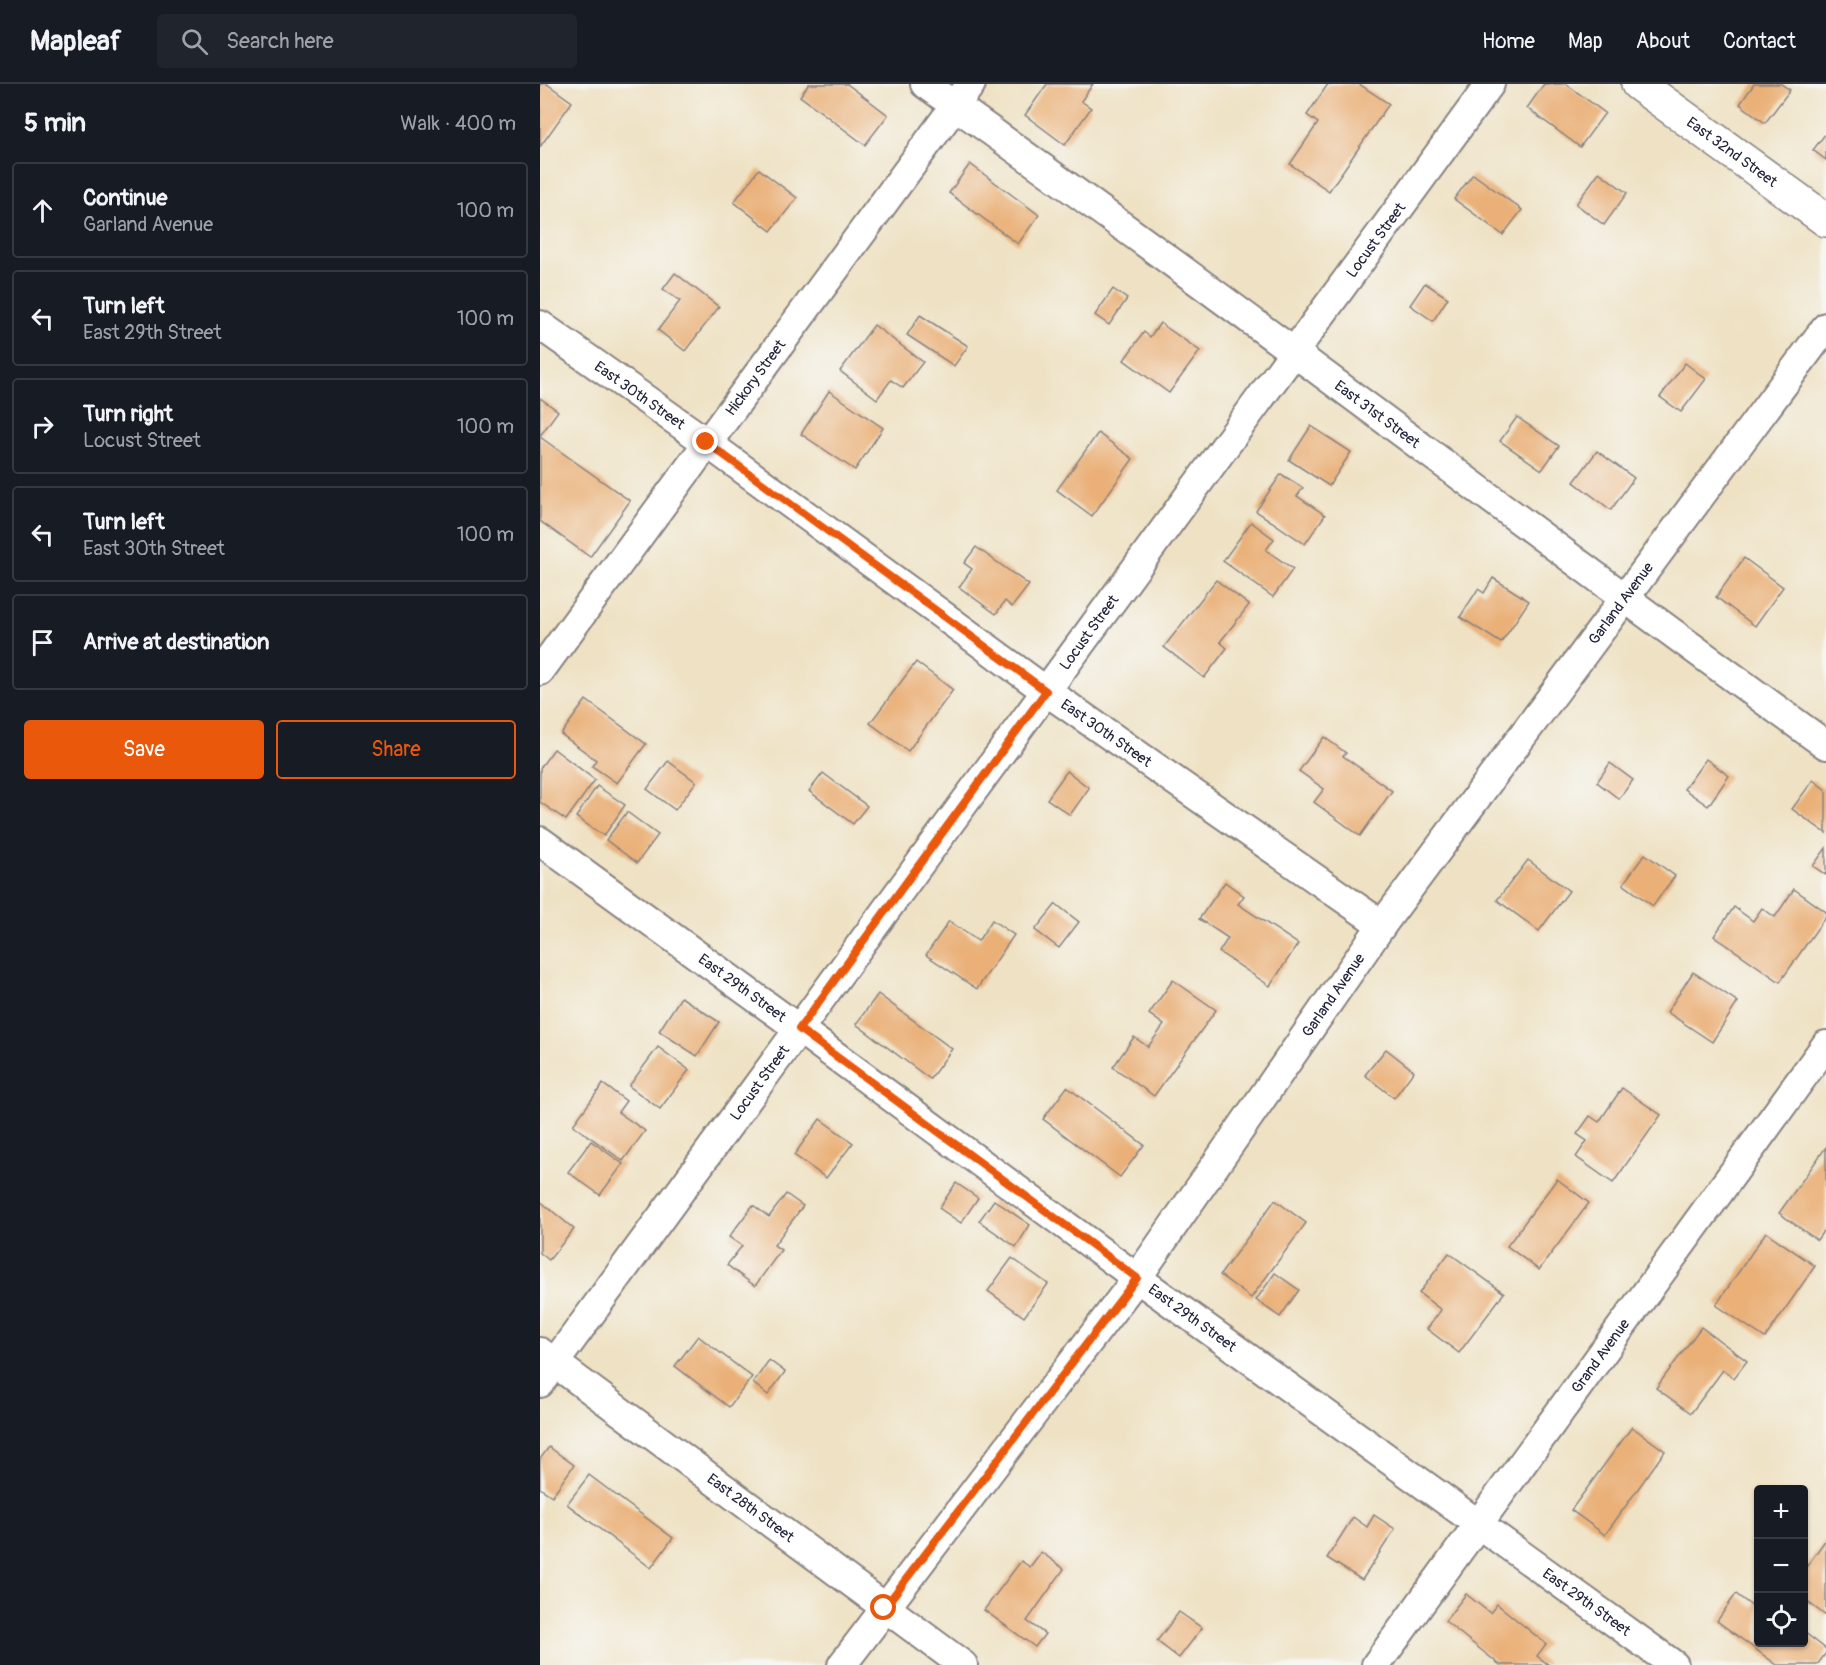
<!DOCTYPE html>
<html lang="en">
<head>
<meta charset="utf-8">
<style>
	body { margin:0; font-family:Pangolin,sans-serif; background:#20242c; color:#f1f3f6 }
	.controls { position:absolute; right:18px; bottom:18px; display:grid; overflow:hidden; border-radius:6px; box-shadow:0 2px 4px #0004 }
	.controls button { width:54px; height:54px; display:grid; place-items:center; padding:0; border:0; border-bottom:2px solid #363941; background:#171b24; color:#f1f3f6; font:30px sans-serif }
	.stop { position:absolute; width:18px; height:18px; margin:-14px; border:4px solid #ea580c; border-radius:50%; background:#fff }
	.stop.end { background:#ea580c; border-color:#fff; box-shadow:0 2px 6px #0008 }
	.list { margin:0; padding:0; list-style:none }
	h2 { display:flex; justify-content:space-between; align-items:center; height:78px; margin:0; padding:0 24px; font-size:26px }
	h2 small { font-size:20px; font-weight:400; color:#9ea1a6 }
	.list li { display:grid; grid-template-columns:39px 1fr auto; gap:18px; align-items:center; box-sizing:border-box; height:96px; margin:0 12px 12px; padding:0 12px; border:2px solid #363941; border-radius:6px }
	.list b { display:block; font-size:22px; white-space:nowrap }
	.list p { margin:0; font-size:20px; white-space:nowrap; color:#9ea1a6 }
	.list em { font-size:20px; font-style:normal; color:#9ea1a6 }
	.actions { display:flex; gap:12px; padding:18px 24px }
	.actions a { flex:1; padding:14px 0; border:2px solid #ea580c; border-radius:6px; text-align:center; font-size:21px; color:#ea580c }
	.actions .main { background:#ea580c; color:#fff }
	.icon { flex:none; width:33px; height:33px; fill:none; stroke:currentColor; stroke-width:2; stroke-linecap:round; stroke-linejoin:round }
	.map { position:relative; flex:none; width:1286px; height:1581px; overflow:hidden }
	header { display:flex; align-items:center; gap:36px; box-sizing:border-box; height:84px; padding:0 30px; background:#171b24; border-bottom:2px solid #363941 }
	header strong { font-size:28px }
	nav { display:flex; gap:33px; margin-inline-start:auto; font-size:21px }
	.search { width:420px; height:54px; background:#20242c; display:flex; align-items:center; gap:15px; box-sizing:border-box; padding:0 21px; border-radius:6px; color:#9ea1a6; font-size:22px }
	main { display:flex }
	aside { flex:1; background:#171b24 }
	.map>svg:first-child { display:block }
	.building { fill:#eab078 }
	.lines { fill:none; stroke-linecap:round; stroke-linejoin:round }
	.minor-casing { stroke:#888280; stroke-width:32 }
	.tertiary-casing { stroke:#888280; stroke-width:36 }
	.minor { stroke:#fff; stroke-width:28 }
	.tertiary { stroke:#fff; stroke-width:33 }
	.route { stroke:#ea580c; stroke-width:8 }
	.labels { text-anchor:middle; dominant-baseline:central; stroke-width:4.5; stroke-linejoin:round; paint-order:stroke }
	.street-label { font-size:15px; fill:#22223b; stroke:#f6f6f2 }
</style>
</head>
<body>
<header>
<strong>Mapleaf</strong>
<div class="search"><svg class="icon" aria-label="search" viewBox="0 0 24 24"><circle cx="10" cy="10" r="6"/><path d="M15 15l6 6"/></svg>Search here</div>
<nav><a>Home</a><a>Map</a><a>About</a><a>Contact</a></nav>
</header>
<main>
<aside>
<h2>5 min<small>Walk · 400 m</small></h2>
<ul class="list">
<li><svg class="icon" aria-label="ahead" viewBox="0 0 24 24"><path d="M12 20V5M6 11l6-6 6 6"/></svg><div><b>Continue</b><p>Garland Avenue</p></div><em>100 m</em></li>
<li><svg class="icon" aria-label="left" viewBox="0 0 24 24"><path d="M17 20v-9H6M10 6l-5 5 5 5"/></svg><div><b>Turn left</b><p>East 29th Street</p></div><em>100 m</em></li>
<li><svg class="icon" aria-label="right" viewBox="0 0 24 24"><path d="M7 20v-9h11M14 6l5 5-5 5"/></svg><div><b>Turn right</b><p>Locust Street</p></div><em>100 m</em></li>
<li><svg class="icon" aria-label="left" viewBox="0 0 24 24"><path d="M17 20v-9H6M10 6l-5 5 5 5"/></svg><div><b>Turn left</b><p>East 30th Street</p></div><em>100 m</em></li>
<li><svg class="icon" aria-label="arrive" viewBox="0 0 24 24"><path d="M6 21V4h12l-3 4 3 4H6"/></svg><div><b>Arrive at destination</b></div></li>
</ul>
<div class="actions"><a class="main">Save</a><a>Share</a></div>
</aside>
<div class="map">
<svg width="1286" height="1581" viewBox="0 0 1286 1581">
	<rect width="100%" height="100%" fill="#f6f6f2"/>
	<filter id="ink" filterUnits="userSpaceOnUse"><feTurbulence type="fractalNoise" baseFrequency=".0167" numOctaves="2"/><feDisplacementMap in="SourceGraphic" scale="12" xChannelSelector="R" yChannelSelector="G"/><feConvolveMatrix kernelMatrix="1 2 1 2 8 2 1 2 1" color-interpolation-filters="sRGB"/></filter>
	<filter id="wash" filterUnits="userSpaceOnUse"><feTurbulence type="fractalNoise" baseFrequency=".008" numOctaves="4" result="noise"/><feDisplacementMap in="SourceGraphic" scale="24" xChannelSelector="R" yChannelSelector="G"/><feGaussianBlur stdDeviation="1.35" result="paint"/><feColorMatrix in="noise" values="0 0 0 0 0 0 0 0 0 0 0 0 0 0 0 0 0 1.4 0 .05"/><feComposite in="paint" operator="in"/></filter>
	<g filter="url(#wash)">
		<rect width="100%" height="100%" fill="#efe2c4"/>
		<g id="blocks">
			<g class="building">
				<path d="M0,0H7L32,18L0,63Z"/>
				<path d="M269,0H307L348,31L325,61L260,12Z"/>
				<path d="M507,0H553L541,17L551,24L525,61L485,31Z"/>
				<path d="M788,0H819L849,20L789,107L750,80L778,39L767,31Z"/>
				<path d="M1004,0H1026L1065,29L1040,63L987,24Z"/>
				<path d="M1214,0H1241L1250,6L1225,39L1200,20Z"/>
				<path d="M1286,49V76L1273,66Z"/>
				<path d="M430,80L499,131L478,160L409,109Z"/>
				<path d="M219,85L257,114L231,147L194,118Z"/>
				<path d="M1059,88L1087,109L1064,141L1036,120Z"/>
				<path d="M933,90L982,126L963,151L914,115Z"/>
				<path d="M135,189L179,223L145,267L118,246L140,217L123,205Z"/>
				<path d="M885,199L908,214L893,237L870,221Z"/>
				<path d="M573,205L587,215L569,241L555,231Z"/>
				<path d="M380,231L428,262L414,282L367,251Z"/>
				<path d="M620,239L660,267L629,309L584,276L604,248L610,253Z"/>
				<path d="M334,241L383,278L363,304L351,296L337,315L300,287Z"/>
				<path d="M1145,279L1166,295L1141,328L1120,313Z"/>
				<path d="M289,307L343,344L315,386L261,350Z"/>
				<path d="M0,314L18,327L0,352Z"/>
				<path d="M977,333L1019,362L1002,386L960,357Z"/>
				<path d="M771,342L811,368L789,402L749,376Z"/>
				<path d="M558,349L593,375L552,432L517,406Z"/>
				<path d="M0,353L90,417L50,473L0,437Z"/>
				<path d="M1057,367L1094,394L1071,426L1034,398Z"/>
				<path d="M741,390L763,404L757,412L785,431L765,460L716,427Z"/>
				<path d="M711,438L734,455L726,466L753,485L733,513L683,477Z"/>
				<path d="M436,463L489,501L472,523L465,517L456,530L419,503L432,485L424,479Z"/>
				<path d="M1204,474L1243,503L1215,542L1176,513Z"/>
				<path d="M953,494L989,517L961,559L920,533L938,505L944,509Z"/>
				<path d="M676,496L709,521L680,558L687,564L664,594L624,563Z"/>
				<path d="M376,578L413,606L368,667L330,639Z"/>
				<path d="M46,616L106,660L77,699L52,682L56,676L21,650Z"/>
				<path d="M784,653L806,669L803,672L852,707L820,752L774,718L784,705L759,687Z"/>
				<path d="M14,665L55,696L26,736L0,718V684Z"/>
				<path d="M1166,675L1189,692L1168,722L1144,705Z"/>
				<path d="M128,677L156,698L135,726L107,705Z"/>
				<path d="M1070,679L1093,696L1079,715L1057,698Z"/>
				<path d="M527,687L549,704L530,731L507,715Z"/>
				<path d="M283,689L327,722L313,740L269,707Z"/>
				<path d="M1273,696L1286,706V749L1252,725Z"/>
				<path d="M57,702L85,721L64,752L36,733Z"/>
				<path d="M87,728L118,751L97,779L66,756Z"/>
				<path d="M1286,764V791L1273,782Z"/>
				<path d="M1105,770L1135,792L1113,822L1083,800Z"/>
				<path d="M988,776L1029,807L999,847L957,816Z"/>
				<path d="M685,798L704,812L698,820L758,860L730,902L679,868L688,854L659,835Z"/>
				<path d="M1254,805L1286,828V832L1240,898L1174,852L1194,823L1213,837L1222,824L1235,833Z"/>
				<path d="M516,820L539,838L519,864L495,846Z"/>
				<path d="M452,836L474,851L437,905L386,871L409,837L438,857Z"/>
				<path d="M1153,888L1198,918L1172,958L1127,928Z"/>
				<path d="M633,896L676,926L614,1012L573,983L594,953L608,963L624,941L609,930Z"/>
				<path d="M338,910L412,965L390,995L316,940Z"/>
				<path d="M141,913L179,938L157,972L119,947Z"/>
				<path d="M118,963L149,986L120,1025L89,1002Z"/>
				<path d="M846,965L874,987L854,1014L825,991Z"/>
				<path d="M63,1000L86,1017L78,1028L105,1047L83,1077L33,1041Z"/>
				<path d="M527,1003L604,1061L580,1093L503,1035Z"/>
				<path d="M1082,1004L1121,1031L1073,1099L1036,1073L1047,1057L1037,1050L1050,1032L1059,1038Z"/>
				<path d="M280,1035L313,1059L286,1094L254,1071Z"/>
				<path d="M51,1057L83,1080L60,1111L28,1088Z"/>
				<path d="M1286,1063V1143L1277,1156L1239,1129Z"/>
				<path d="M1017,1095L1049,1119L999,1186L967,1162Z"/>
				<path d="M416,1099L438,1114L421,1139L399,1124Z"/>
				<path d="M246,1110L263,1122L234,1161L241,1166L215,1202L187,1181L202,1162L189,1153L213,1121L229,1133Z"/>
				<path d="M454,1116L490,1141L476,1163L439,1137Z"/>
				<path d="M735,1116L766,1139L711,1214L680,1191Z"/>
				<path d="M0,1117L34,1145L9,1176L0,1169Z"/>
				<path d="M1226,1148L1275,1182L1225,1254L1176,1221Z"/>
				<path d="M909,1169L964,1209L919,1269L887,1245L901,1226L879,1209Z"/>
				<path d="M472,1174L508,1200L484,1233L448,1207Z"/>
				<path d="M735,1189L759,1206L740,1233L716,1216Z"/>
				<path d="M1161,1243L1207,1277L1194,1294L1183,1286L1151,1329L1116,1304Z"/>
				<path d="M158,1252L212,1293L189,1323L135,1282Z"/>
				<path d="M229,1276L245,1288L228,1311L213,1299Z"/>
				<path d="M1092,1343L1125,1367L1065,1451L1031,1426Z"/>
				<path d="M9,1363L34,1381L12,1412L0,1404V1375Z"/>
				<path d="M49,1391L133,1454L111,1484L27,1420Z"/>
				<path d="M834,1431L855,1445L822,1496L787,1474L813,1433L827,1443Z"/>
				<path d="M1286,1455V1532L1264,1515V1486Z"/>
				<path d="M501,1468L524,1485L487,1537L505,1550L495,1563L444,1526L481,1477L490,1483Z"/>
				<path d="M926,1510L950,1529L957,1520L1006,1560L997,1572L1009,1581H960L905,1537Z"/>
				<path d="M1196,1510L1213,1523L1218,1515V1558H1264V1548L1286,1565V1569L1277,1581H1237L1177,1537Z"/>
				<path d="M639,1528L662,1544L639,1574L617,1557Z"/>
			</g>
		</g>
	</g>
	<g filter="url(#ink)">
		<use href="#blocks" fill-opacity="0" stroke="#888280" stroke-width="1.5"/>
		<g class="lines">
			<g class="minor-casing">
				<g id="minor">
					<path id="s1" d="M385,0C689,215 984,443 1286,661"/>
					<path id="s2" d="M0,241L166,358L506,607L842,841"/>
					<path id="s3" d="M0,587L431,0"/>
					<path id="s4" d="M0,757L259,945L597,1194L1134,1581"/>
					<path id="s5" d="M0,1268L423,1581"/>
					<path id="s6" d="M0,1299L950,0"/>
					<path id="s7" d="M302,1581L597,1194L842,841L1286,243"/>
					<path id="s8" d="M836,1581L1286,961"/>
				</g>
			</g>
			<g class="tertiary-casing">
				<g id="tertiary">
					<path id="s9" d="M1098,0L1286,136"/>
				</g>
			</g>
			<use href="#minor" class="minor"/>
			<use href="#tertiary" class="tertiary"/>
		</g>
	</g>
	<g class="lines" filter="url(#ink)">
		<path class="route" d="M166,358L506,607L259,945L597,1194L344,1524"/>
	</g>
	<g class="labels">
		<g class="street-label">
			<text stroke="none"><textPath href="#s9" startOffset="116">East 32nd Street</textPath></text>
			<text stroke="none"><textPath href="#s6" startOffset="1416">Locust Street</textPath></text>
			<text stroke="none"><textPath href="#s3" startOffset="364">Hickory Street</textPath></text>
			<text stroke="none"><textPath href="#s2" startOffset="122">East 30th Street</textPath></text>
			<text stroke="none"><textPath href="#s1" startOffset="560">East 31st Street</textPath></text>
			<text stroke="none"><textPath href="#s7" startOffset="1317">Garland Avenue</textPath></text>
			<text stroke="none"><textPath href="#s6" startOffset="930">Locust Street</textPath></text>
			<text stroke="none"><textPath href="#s2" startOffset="698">East 30th Street</textPath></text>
			<text stroke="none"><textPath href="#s4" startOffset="250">East 29th Street</textPath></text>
			<text stroke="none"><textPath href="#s7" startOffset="831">Garland Avenue</textPath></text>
			<text stroke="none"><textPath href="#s6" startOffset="372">Locust Street</textPath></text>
			<text stroke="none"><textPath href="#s4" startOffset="808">East 29th Street</textPath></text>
			<text stroke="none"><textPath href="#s8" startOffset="382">Grand Avenue</textPath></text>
			<text stroke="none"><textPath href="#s5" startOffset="262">East 28th Street</textPath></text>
			<text stroke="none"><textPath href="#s4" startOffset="1294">East 29th Street</textPath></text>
		</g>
	</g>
</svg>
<div class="controls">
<button>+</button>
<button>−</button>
<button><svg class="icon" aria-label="locate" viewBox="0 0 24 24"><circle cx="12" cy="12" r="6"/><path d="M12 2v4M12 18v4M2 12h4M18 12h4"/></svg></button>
</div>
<div class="stop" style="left:344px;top:1524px"></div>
<div class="stop end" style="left:166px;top:358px"></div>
</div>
</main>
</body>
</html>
